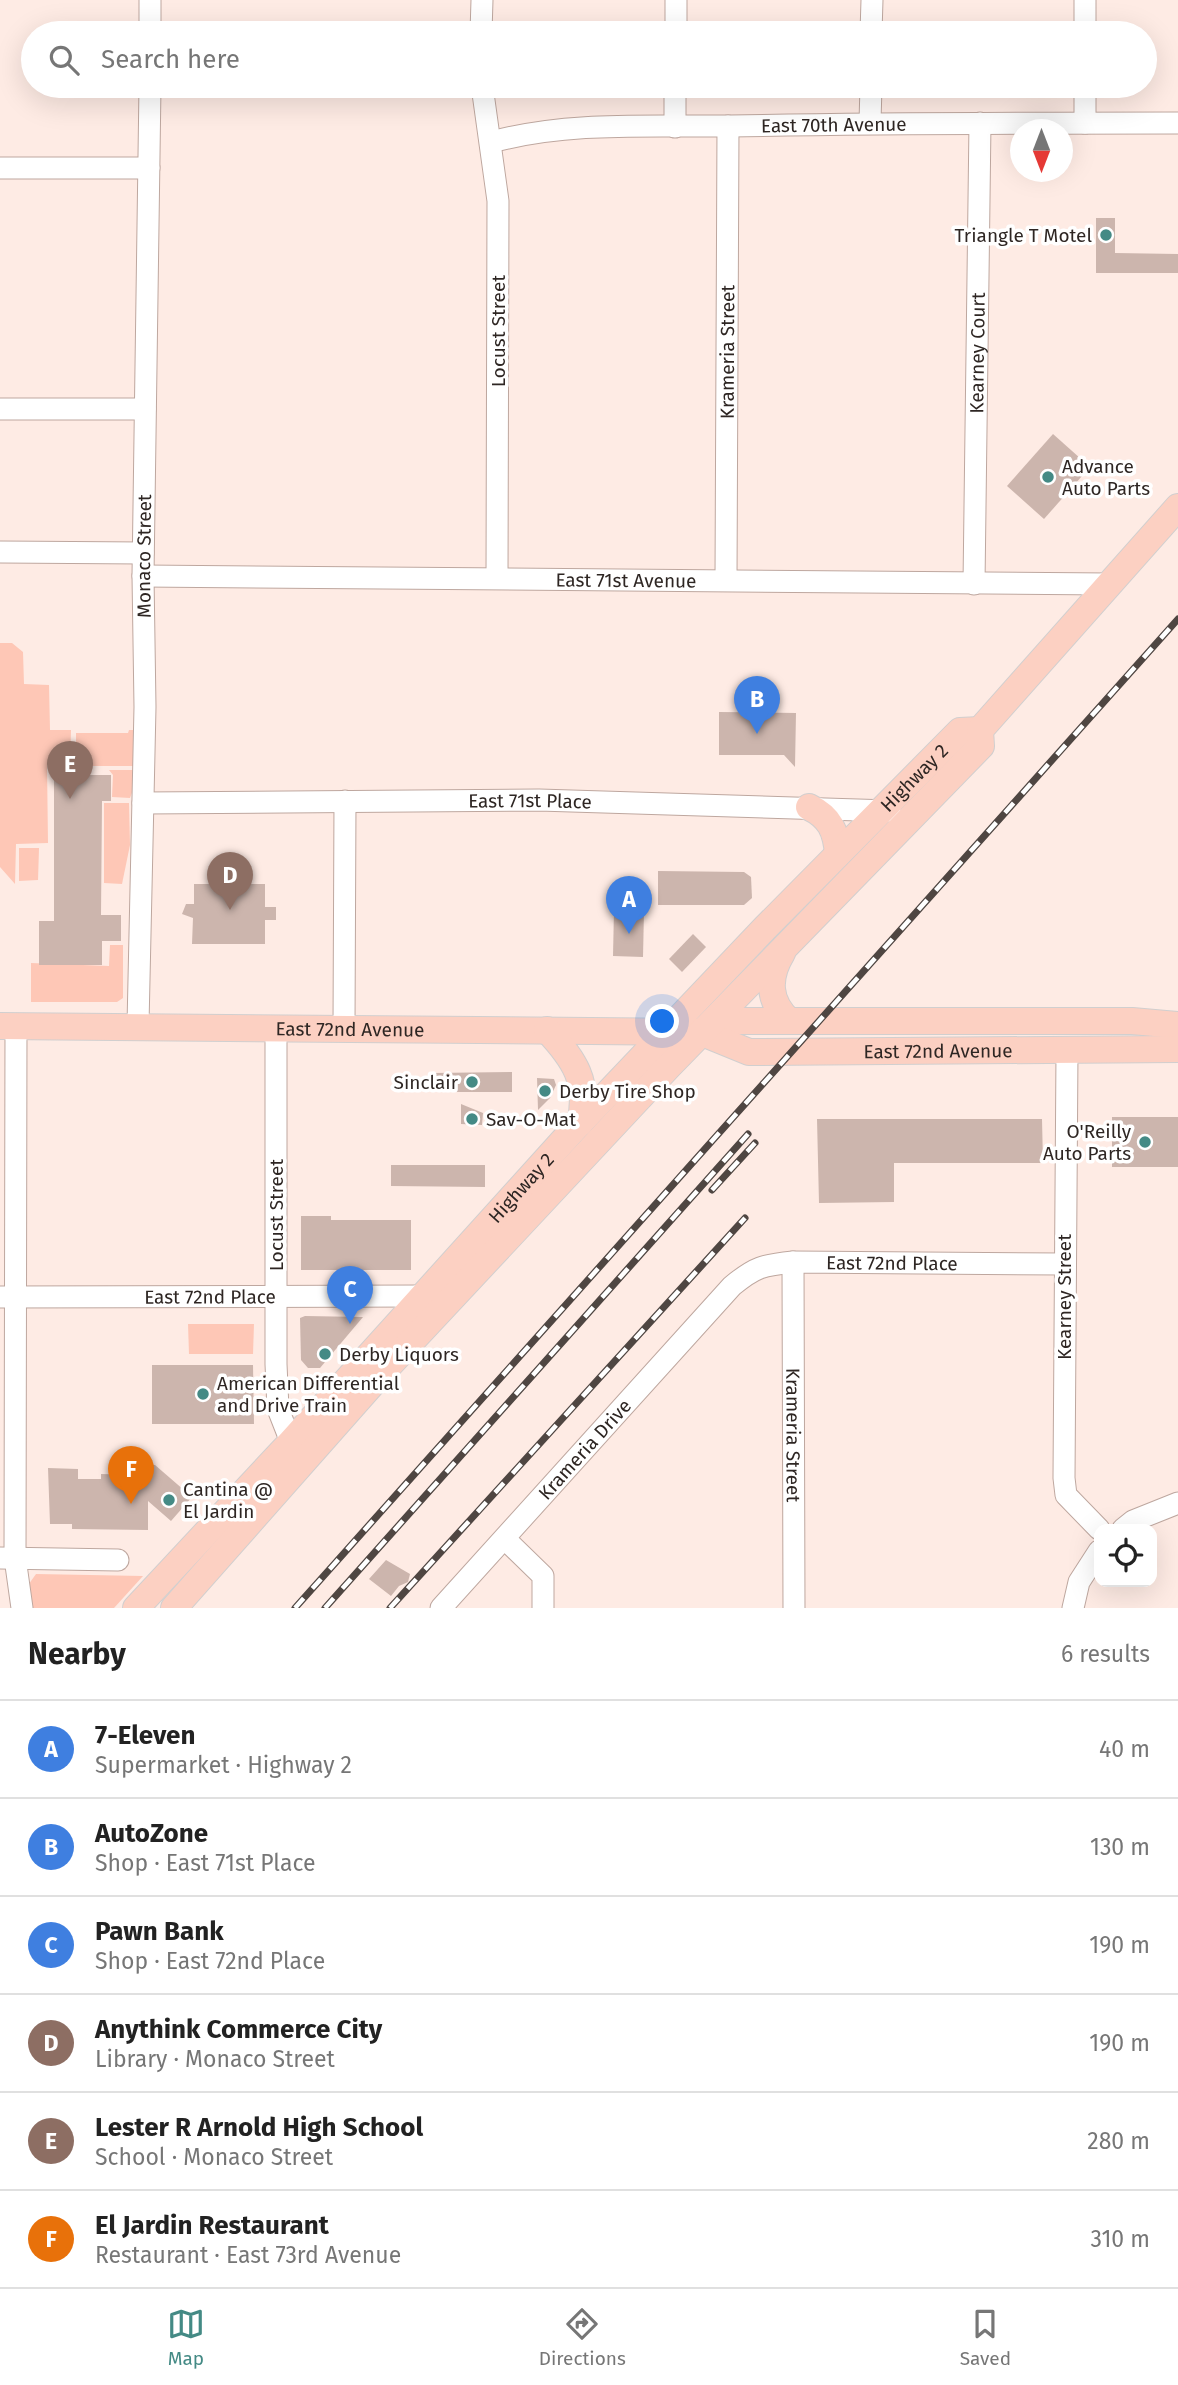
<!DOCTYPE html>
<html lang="en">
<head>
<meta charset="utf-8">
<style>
	body { margin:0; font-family:"Fira Sans",sans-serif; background:#f2f2f2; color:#222 }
	.controls { position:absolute; right:21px; bottom:21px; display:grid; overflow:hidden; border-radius:14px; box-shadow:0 7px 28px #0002 }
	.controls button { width:63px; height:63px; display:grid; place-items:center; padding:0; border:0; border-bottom:2px solid #e0e0e0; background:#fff; color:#222; font:35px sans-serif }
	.compass { position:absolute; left:1010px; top:119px; width:63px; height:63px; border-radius:50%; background:#fff; box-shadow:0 7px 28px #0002; rotate:180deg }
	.you { position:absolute; left:663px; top:1022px; width:24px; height:24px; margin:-18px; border:5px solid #fff; border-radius:50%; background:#1a73e8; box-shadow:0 0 0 10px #1a73e833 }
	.badge { display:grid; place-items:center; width:46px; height:46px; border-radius:50%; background:#448a85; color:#fff; font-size:23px; font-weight:700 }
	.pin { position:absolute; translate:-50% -58px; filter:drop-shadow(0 2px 4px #0008) }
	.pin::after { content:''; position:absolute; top:37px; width:24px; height:21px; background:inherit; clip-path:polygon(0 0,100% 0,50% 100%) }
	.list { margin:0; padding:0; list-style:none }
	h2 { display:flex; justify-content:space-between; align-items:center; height:91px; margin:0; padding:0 28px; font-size:30px }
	h2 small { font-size:23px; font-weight:400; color:#767676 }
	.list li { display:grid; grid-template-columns:46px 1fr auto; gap:21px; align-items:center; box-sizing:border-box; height:98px; padding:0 28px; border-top:2px solid #e0e0e0 }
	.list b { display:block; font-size:26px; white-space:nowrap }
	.list p { margin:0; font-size:23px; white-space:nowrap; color:#767676 }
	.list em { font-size:23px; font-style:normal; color:#767676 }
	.icon { flex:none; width:38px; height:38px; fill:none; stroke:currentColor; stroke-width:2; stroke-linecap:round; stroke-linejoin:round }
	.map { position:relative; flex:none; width:1178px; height:1608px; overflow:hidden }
	.search { position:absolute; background:#fff; box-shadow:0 7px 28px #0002; left:21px; right:21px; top:21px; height:77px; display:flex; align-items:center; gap:18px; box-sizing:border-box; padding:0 24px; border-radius:38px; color:#767676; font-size:26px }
	.sheet { height:679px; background:#fff }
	nav { display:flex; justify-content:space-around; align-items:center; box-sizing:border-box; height:98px; border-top:2px solid #e0e0e0; background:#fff; font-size:19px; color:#767676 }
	nav a { display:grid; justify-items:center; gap:4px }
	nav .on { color:#448a85 }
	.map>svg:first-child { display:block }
	.green { fill:#fec7b6 }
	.building { fill:#ccb5ad }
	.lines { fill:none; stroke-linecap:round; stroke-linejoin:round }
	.minor-casing { stroke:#bea79f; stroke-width:23 }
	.major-casing { stroke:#d1cfcf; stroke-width:28 }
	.minor { stroke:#fff; stroke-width:21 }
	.major { stroke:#fcd0c2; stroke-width:26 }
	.rail-casing { stroke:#4f4642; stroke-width:7 }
	.rail { stroke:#fff; stroke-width:4.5; stroke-dasharray:13; stroke-linecap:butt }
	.poi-dot { fill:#448a85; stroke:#fff; stroke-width:2.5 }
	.labels { text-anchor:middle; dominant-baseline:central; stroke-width:7; stroke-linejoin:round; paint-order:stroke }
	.street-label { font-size:19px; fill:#2e2623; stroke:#fff }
	.poi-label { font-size:19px; fill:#2e2623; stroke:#fff; text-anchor:start }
</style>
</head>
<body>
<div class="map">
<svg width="1178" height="1608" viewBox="0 0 1178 1608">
	<rect width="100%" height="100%" fill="#feebe4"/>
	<g class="green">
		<path d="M0,643H12L23,652L24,684L49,685L50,730H71L70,764L47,765L48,843L16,844L15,884L0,867Z"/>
		<path d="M129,730H134L133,766H76V733H128Z"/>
		<path d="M109,770H133V790L130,798L112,797L113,775Z"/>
		<path d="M104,803H129L130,845L122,884L104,883Z"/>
		<path d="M19,848H39L38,880L19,881Z"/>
		<path d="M110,945H123V998L117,1002H31V963L109,966Z"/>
		<path d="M188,1324H254L253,1354H189Z"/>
		<path d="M36,1574L143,1576L114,1608H25L26,1588Z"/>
	</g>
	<g class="building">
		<path d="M1096,218H1115V253L1178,254V273H1096Z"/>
		<path d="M1053,434L1090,467L1044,519L1007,486Z"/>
		<path d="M719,712L796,713L795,767L784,755H719Z"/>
		<path d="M54,775H111V801H102L101,915H121V941H102V965H39V921H54Z"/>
		<path d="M658,871L744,872L751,877L752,898L744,905H658Z"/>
		<path d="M194,884H265V907H276V920H265V944H192L193,918L182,914L186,904H194Z"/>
		<path d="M614,910L644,911L643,957L613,956Z"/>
		<path d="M693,934L706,947L682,972L669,959Z"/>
		<path d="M512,1072V1092H433V1073Z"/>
		<path d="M537,1078L554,1079L556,1085L550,1098L538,1110Z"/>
		<path d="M461,1104L483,1113L482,1125L461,1124Z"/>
		<rect x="1112" y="1117" width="66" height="50"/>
		<path d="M817,1119H1042L1043,1163H894V1202L819,1203Z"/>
		<path d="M391,1165H485V1187L391,1186Z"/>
		<path d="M301,1216H331V1220H411V1270H301Z"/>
		<path d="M305,1316L363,1317L320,1368H308L301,1360L300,1318Z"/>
		<path d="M152,1365H253L254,1424H152Z"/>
		<path d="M139,1465H155L192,1497L171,1521L148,1501V1530L72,1529V1524H50L48,1468L78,1469V1479H101V1474L139,1475Z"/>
		<path d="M386,1560L410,1574L408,1582L399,1586L391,1596L369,1579Z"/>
	</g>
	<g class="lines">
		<g class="minor-casing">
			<g id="minor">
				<path d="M150,33V0"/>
				<path d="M481,33L482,0"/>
				<path d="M676,33V0"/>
				<path d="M871,33L872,0"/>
				<path d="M1085,33V0"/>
				<path d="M482,86L498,201L497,578"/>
				<path d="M870,122L871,86"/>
				<path d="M1085,123V86"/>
				<path d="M675,127V86"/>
				<path id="s1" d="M492,142C568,121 651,127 730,126C880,123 1029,123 1178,123"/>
				<path d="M0,168H149"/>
				<path d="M0,409H145"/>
				<path d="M0,552L143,553"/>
				<path id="s2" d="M143,576L1109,584"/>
				<path id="s3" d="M726,580L728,126"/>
				<path id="s4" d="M974,584L980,123"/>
				<path id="s5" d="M143,803L539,800L890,811"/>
				<path id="s6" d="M138,1025L145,707L143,576L150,86"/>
				<path d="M16,1026L15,1558L22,1608"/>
				<path d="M276,1027V1364L278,1409L291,1442"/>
				<path d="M344,1027L345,801"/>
				<path d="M1067,1052L1064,1478L1066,1495L1099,1529"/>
				<path id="s7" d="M793,1262L794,1608"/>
				<path id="s8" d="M0,1297L421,1296"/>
				<path d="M1123,1529L1133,1521L1178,1503"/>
				<path d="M506,1540L543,1576V1608"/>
				<path d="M0,1558L118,1560"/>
				<path id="s9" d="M441,1608L732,1286C755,1267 763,1265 793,1262L1064,1264"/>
				<path d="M1073,1608L1079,1582L1099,1551"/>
			</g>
		</g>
		<g class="major-casing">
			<g id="major">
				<path d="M809,807C830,817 836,831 838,854"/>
				<path d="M782,953C767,978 768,1001 789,1021"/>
				<path id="s10" d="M0,1026L700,1032L738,1021H1132L1178,1025"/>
				<path d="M547,1030C574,1059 590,1082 580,1123"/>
				<path id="s11" d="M700,1032L749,1052L1178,1049"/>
				<path id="s12" d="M136,1608L291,1442L573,1130L765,928L960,731L980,730"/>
				<path d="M174,1608L380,1375L668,1067L981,746L980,730L1178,507"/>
			</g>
		</g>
		<use href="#minor" class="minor"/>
		<use href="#major" class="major"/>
		<g class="rail-casing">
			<g id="rail">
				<path d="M712,1190L755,1143"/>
				<path d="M295,1608L1178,619"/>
				<path d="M325,1608L748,1134"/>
				<path d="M390,1608L745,1218"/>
			</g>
		</g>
		<use href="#rail" class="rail"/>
	</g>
	<g class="poi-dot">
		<circle cx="1106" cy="235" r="7"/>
		<circle cx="1048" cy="477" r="7"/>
		<circle cx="472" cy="1082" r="7"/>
		<circle cx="545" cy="1091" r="7"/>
		<circle cx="472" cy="1119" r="7"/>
		<circle cx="1145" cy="1142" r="7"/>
		<circle cx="325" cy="1354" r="7"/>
		<circle cx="203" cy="1394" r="7"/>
		<circle cx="169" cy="1500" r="7"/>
	</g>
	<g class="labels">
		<g class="street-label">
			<text stroke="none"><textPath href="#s1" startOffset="343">East 70th Avenue</textPath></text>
			<text transform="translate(498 331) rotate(-90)">Locust Street</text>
			<text stroke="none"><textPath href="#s3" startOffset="228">Krameria Street</textPath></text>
			<text stroke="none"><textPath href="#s4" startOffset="231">Kearney Court</textPath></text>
			<text stroke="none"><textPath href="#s6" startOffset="469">Monaco Street</textPath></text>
			<text stroke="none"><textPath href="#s2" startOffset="483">East 71st Avenue</textPath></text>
			<text stroke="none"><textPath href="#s12" startOffset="1138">Highway 2</textPath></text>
			<text stroke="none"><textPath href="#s5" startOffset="387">East 71st Place</textPath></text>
			<text stroke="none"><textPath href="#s10" startOffset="350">East 72nd Avenue</textPath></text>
			<text stroke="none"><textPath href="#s11" startOffset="242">East 72nd Avenue</textPath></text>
			<text stroke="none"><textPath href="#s12" startOffset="570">Highway 2</textPath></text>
			<text transform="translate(276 1215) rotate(-90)">Locust Street</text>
			<text stroke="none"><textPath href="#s9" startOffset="600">East 72nd Place</textPath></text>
			<text stroke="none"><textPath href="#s8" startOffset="210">East 72nd Place</textPath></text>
			<text transform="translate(1064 1297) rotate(-90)">Kearney Street</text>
			<text stroke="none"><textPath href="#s7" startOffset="173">Krameria Street</textPath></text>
			<text stroke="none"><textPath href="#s9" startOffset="214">Krameria Drive</textPath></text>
		</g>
		<g class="poi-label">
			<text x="1092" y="235" text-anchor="end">Triangle T Motel</text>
			<text x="1062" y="466">Advance<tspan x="1062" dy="22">Auto Parts</tspan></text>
			<text x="458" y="1082" text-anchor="end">Sinclair</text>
			<text x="559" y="1091">Derby Tire Shop</text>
			<text x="486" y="1119">Sav-O-Mat</text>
			<text x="1131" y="1131" text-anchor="end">O'Reilly<tspan x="1131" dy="22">Auto Parts</tspan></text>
			<text x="339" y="1354">Derby Liquors</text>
			<text x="217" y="1383">American Differential<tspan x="217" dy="22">and Drive Train</tspan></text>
			<text x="183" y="1489">Cantina @<tspan x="183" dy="22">El Jardin</tspan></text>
		</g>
	</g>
</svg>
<div class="controls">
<button><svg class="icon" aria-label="locate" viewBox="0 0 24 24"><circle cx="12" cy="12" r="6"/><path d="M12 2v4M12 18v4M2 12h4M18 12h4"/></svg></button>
</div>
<svg class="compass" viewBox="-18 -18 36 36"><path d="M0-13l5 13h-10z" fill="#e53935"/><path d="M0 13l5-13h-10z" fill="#767676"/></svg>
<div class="you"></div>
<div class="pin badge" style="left:629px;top:934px;background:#3f7fe0">A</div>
<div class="pin badge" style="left:757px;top:734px;background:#3f7fe0">B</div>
<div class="pin badge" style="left:350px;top:1324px;background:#3f7fe0">C</div>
<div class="pin badge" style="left:230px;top:910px;background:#8d6e63">D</div>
<div class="pin badge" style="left:70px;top:799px;background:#8d6e63">E</div>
<div class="pin badge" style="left:131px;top:1504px;background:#e8710a">F</div>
<div class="search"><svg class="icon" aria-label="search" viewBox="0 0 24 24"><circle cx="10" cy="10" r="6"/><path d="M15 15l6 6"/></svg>Search here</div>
</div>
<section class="sheet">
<h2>Nearby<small>6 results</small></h2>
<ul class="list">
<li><span class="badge" style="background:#3f7fe0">A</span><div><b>7-Eleven</b><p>Supermarket · Highway 2</p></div><em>40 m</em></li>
<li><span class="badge" style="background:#3f7fe0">B</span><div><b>AutoZone</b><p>Shop · East 71st Place</p></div><em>130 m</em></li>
<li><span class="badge" style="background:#3f7fe0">C</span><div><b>Pawn Bank</b><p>Shop · East 72nd Place</p></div><em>190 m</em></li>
<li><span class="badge" style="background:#8d6e63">D</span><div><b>Anythink Commerce City</b><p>Library · Monaco Street</p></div><em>190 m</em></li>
<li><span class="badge" style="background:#8d6e63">E</span><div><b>Lester R Arnold High School</b><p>School · Monaco Street</p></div><em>280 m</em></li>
<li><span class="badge" style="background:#e8710a">F</span><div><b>El Jardin Restaurant</b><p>Restaurant · East 73rd Avenue</p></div><em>310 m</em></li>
</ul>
</section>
<nav>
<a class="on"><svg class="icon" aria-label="map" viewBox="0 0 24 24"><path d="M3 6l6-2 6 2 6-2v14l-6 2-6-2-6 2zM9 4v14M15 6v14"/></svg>Map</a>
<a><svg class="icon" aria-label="directions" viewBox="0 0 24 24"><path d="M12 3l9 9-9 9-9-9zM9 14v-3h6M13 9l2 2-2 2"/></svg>Directions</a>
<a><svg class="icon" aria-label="saved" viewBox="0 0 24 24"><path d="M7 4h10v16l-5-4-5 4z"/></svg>Saved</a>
</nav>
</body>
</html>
